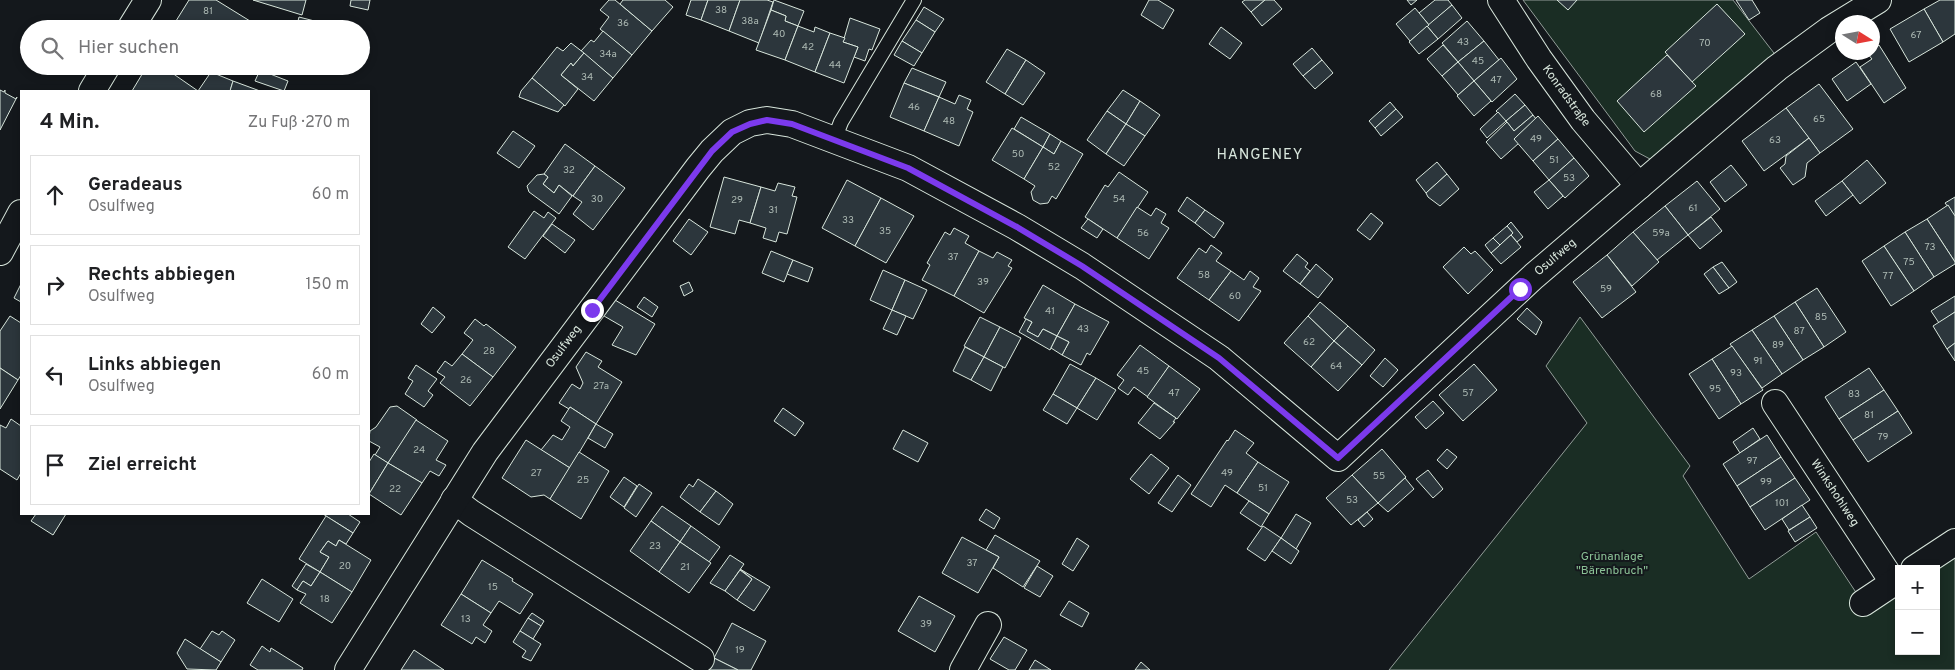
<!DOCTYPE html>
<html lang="de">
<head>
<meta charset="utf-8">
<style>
	body { margin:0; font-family:Overpass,sans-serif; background:#f6f6f6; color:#202124 }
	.controls { position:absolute; right:15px; bottom:15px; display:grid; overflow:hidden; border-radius:0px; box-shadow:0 2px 8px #0003 }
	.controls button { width:45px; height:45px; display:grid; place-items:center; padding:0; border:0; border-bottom:1px solid #e0e0e0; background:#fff; color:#202124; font:25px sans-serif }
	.compass { position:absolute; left:1835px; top:15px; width:45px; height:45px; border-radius:50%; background:#fff; box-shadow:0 2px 8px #0003; rotate:101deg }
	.stop { position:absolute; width:15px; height:15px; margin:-11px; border:4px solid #7c3aed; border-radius:50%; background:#fff }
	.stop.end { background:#7c3aed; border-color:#fff; box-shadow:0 1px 5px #0008 }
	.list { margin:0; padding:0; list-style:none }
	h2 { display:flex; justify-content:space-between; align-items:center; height:65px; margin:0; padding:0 20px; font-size:21px }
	h2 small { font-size:16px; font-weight:400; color:#757577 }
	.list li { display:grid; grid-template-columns:32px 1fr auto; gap:15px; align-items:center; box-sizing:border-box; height:80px; margin:0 10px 10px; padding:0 10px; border:1px solid #e0e0e0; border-radius:0px }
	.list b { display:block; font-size:19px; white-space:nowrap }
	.list p { margin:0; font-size:16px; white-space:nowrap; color:#757577 }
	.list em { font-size:16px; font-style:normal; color:#757577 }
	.icon { flex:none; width:28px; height:28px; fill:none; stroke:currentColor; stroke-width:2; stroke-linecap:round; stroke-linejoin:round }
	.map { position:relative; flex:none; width:1955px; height:670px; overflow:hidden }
	.search { position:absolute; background:#fff; box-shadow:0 2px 8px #0003; left:20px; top:20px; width:350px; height:55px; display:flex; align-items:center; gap:12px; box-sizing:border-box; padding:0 18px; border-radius:28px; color:#757577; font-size:19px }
	.panel { position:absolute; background:#fff; box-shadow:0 2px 8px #0003; left:20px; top:90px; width:350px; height:425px; border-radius:0px }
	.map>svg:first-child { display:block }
	.green { fill:#1a2d24; stroke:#939e99 }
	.building { fill:#2c363c; stroke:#d8e6dc }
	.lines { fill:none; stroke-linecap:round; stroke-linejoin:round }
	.lane-casing { stroke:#d8e6dc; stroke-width:16 }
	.street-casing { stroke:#d8e6dc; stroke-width:28 }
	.lane { stroke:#14181c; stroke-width:14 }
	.street { stroke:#14181c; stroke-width:26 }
	.route { stroke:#7c3aed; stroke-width:6 }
	.labels { text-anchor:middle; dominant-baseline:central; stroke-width:4; stroke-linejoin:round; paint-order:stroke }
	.number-label { font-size:10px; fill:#adbab4 }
	.street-label { font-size:12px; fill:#d8e6dc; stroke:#14181c }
	.park-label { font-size:12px; fill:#8ac095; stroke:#14181c }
	.quarter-label { font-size:15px; letter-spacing:1px; fill:#d8e6dc; stroke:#14181c }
</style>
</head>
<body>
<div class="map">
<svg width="1955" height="670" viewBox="0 0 1955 670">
	<rect width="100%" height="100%" fill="#14181c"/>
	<g class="green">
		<path d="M1523,0H1733L1777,57L1650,159L1635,151Z"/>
		<path d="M1580,317L1690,466L1683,476L1749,579L1816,532L1863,603L1899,579V651H1936V569L1955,542V670H1389L1587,423L1546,366Z"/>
	</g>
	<g class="building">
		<path d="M189,0H216L250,21L245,29H171Z"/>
		<path d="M253,0H306L302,15Z"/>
		<path d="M351,0H370L368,10L350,6Z"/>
		<path d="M609,0H615L652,31L632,55L600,29L609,17L600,10Z"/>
		<path d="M623,0H665L673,7L652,31L620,4Z"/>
		<path d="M691,0H708L701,20L686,15Z"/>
		<path d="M708,0H740L729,31L701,20Z"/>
		<path d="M740,0H767L773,2L759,43L729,31Z"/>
		<path d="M774,0L804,11L798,26L785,21L786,16L771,10Z"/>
		<path d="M1149,0H1158L1174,10L1163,29L1141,15Z"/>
		<path d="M1245,0H1265L1251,12L1242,2Z"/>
		<path d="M1265,0H1274L1282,9L1262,26L1251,12Z"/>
		<path d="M1407,0H1417L1411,5Z"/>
		<path d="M1435,0H1448L1452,5L1429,25L1419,13Z"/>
		<path d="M1557,0H1577L1568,10Z"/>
		<path d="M1736,0H1752L1760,13L1749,20Z"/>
		<path d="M1940,0H1955V34L1943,42L1924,9Z"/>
		<path d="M1717,4L1745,34L1692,82L1665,52Z"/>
		<path d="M1452,5L1462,18L1438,39L1427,26Z"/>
		<path d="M924,7L944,19L935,32L916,20Z"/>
		<path d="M1415,8L1429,25L1410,41L1396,24Z"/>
		<path d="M1924,9L1943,42L1909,62L1890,29Z"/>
		<path d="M771,10L786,16L785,21L798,26L785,60L756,50Z"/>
		<path d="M299,17L330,25L329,29H296Z"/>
		<path d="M850,18L880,29L872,50L869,49L865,61L854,57L858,47L843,42Z"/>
		<path d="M916,20L935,32L922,53L902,41Z"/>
		<path d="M1467,21L1484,41L1458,62L1442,43Z"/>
		<path d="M798,26L814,32L815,27L830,33L815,72L785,60Z"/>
		<path d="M1427,26L1438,39L1419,54L1409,42Z"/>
		<path d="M1221,27L1242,43L1230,59L1209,44Z"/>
		<path d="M603,31L632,55L613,78L581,51L591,40L594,42Z"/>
		<path d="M830,33L845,38L843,42L858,47L844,83L815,72Z"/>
		<path d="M902,41L922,53L914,66L894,55Z"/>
		<path d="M1484,41L1499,60L1474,81L1458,62Z"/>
		<path d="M571,43L584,53L573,66L571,63L561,75L578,89L565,106L532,78L557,47L563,51Z"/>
		<path d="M1443,45L1458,62L1442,76L1427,59Z"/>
		<path d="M1879,45L1906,88L1884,103L1860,67L1872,59L1867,53L1872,52V49Z"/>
		<path d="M1312,48L1322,60L1303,76L1293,64Z"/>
		<path d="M1007,49L1026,60L1005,94L986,82Z"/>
		<path d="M584,53L613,78L594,101L561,75L571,63L573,66Z"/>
		<path d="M1667,55L1696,86L1644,132L1617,101Z"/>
		<path d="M1501,58L1517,79L1492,102L1474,81Z"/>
		<path d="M1026,60L1045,73L1023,105L1005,94Z"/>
		<path d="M1322,60L1333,73L1315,89L1303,76Z"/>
		<path d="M1458,62L1474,81L1458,95L1442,76Z"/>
		<path d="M1856,62L1871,84L1847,101L1832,79Z"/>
		<path d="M147,66H162L198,91L211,72L233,81L230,91H132Z"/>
		<path d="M912,68L946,82L939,97L904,83Z"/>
		<path d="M260,70L288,81L284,91L255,81Z"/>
		<path d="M532,78L564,105L558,112L519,97L521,91Z"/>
		<path d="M233,81L260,91H230Z"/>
		<path d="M1474,81L1491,101L1474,116L1457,96Z"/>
		<path d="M904,83L939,97L924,131L890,117Z"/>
		<path d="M1819,84L1853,129L1820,153L1786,108Z"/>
		<path d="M0,90L4,92L5,90V93L16,99L17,97L0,130Z"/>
		<path d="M1123,90L1140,101L1126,124L1107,111Z"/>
		<path d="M1515,94L1525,105L1506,121L1496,111Z"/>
		<path d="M959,95L971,100L967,109L973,112L959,146L924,131L939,97L955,104Z"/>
		<path d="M1140,101L1160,115L1145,136L1126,124Z"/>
		<path d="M1390,102L1396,109L1375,128L1369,121Z"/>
		<path d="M1525,105L1533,115L1514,131L1506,121Z"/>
		<path d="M1786,108L1809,138L1764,171L1742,141Z"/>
		<path d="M1396,109L1403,117L1381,136L1375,128Z"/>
		<path d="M1107,111L1126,124L1106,154L1087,140Z"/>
		<path d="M1498,112L1506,121L1487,138L1480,129Z"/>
		<path d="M1533,115L1536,119L1514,139L1519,143L1501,159L1486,142L1507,122L1514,131Z"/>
		<path d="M1538,116L1558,139L1533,161L1514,139Z"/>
		<path d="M1021,117L1050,134L1043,147L1014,129Z"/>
		<path d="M1126,124L1145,136L1124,166L1106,154Z"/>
		<path d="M1012,128L1043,147L1024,179L992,160Z"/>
		<path d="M513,131L535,146L519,168L497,153Z"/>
		<path d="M1050,134L1061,141L1054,154L1043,147Z"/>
		<path d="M1809,138L1820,153L1807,163L1805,177L1793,185L1780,168L1785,164L1786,156Z"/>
		<path d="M1558,139L1574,158L1549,180L1533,161Z"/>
		<path d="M1061,141L1083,154L1056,199L1052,196L1048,203L1040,204L1033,200L1031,192L1035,186L1024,179L1043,147L1054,154Z"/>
		<path d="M565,144L595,166L573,196L559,185L554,193L543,184L548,177L544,174Z"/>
		<path d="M1574,158L1589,176L1565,198L1549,180Z"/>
		<path d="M1867,160L1886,183L1860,204L1842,181Z"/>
		<path d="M1437,162L1447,174L1426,193L1416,180Z"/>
		<path d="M1731,165L1747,185L1725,202L1710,182Z"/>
		<path d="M595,166L625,188L593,230L573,214L582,202L573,196Z"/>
		<path d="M1119,172L1148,192L1117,238L1085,217L1105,185L1108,187Z"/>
		<path d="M544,174L548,177L543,184L554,193L559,185L572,196L559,214L529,192L527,186L537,175Z"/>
		<path d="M1447,174L1459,189L1440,206L1428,197L1426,193Z"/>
		<path d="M724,177L761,187L750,223L739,220L735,234L710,227Z"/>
		<path d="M847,180L881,198L855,246L822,228Z"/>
		<path d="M1549,180L1563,196L1548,209L1534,192Z"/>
		<path d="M1697,181L1720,209L1688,235L1665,206Z"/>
		<path d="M1842,181L1853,195L1826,216L1815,201Z"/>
		<path d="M778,183L795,187L792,196L797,197L787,234L779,232L776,242L763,238L766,228L750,223L761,187L775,191Z"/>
		<path d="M1187,197L1205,210L1195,223L1178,211Z"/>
		<path d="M1955,197V216L1945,203Z"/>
		<path d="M881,198L914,216L886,263L855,246Z"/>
		<path d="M1948,205L1955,216V262L1927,219Z"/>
		<path d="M1665,206L1688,235L1657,260L1633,232Z"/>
		<path d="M1137,207L1151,216L1156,208L1166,214L1161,223L1169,228L1149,259L1117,238Z"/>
		<path d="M1205,210L1224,223L1214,238L1195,223Z"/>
		<path d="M534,211L544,218L548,212L556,218L525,259L508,247Z"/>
		<path d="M1371,213L1383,223L1370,240L1357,230Z"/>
		<path d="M1711,217L1722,231L1700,249L1688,235Z"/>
		<path d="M689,219L708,232L691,255L673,241Z"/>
		<path d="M1088,219L1103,229L1097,238L1081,228Z"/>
		<path d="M1927,219L1955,262V264L1934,277L1905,232Z"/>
		<path d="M1511,222L1523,237L1517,242L1511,235L1513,233L1507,226Z"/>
		<path d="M552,224L575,240L565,253L543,236Z"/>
		<path d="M1507,226L1513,233L1500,245L1493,238Z"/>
		<path d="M954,228L969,236L965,243L979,251L954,296L922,280L930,265L927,263L945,232L950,235Z"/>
		<path d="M1633,232L1659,262L1632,286L1607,255Z"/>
		<path d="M1905,232L1934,277L1914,291L1884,246Z"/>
		<path d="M1511,235L1521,247L1501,264L1491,253Z"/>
		<path d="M1493,238L1500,245L1491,253L1485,245Z"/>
		<path d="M1211,245L1222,253L1216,261L1231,271L1209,300L1177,278L1199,248L1206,253Z"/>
		<path d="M1884,246L1914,291L1891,306L1862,261Z"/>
		<path d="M1464,247L1471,254L1475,251L1493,270L1468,294L1443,267Z"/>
		<path d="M771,251L793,260L784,282L762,273Z"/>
		<path d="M979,251L993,258L997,252L1012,260L1008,266L1012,268L984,313L954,296Z"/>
		<path d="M1297,254L1308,263L1305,267L1310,271L1300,284L1283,271Z"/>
		<path d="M1607,255L1636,292L1602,318L1573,282Z"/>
		<path d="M793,260L813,268L808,282L787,274Z"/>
		<path d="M1722,262L1737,282L1729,288L1713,267Z"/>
		<path d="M1316,264L1333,279L1318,298L1300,284Z"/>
		<path d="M1713,267L1729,288L1719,294L1704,274Z"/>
		<path d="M883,270L905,280L892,310L870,300Z"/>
		<path d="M1231,271L1244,280L1250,271L1259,278L1253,287L1261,291L1239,321L1209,300Z"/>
		<path d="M905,280L927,290L913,319L892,310Z"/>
		<path d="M689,282L693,291L684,296L680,286Z"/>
		<path d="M21,284V302L14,298Z"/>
		<path d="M1043,285L1075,304L1057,336L1043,329L1038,337L1027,331L1032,322L1024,318Z"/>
		<path d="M1817,288L1846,332L1824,347L1795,302Z"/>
		<path d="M1955,296V312L1939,323L1931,311Z"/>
		<path d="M644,297L658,307L652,317L637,307Z"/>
		<path d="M615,300L655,324L636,355L612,345L623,327L604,316Z"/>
		<path d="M1320,302L1348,326L1334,341L1308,316Z"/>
		<path d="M1795,302L1824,347L1803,360L1774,316Z"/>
		<path d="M1075,304L1109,322L1090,355L1087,353L1081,365L1062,355L1069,342L1057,336Z"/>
		<path d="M433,307L445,317L432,333L421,324Z"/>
		<path d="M1527,308L1542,322L1536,335L1517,319Z"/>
		<path d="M892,310L906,316L897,335L883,329Z"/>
		<path d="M1955,312V343L1947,349L1933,326Z"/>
		<path d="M10,316L21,323V375L18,380L0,368V331Z"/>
		<path d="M1308,316L1334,341L1311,367L1284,343Z"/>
		<path d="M1774,316L1803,360L1782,374L1752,330Z"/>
		<path d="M980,317L1000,327L984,357L964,346Z"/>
		<path d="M475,319L484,326L486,324L516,347L493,377L462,354L473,340L464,333Z"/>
		<path d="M1026,319L1032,322L1027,331L1038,337L1043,329L1057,336L1050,350L1019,332Z"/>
		<path d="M1348,326L1375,350L1362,365L1334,341Z"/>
		<path d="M1000,327L1021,338L1005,368L984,357Z"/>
		<path d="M1752,330L1782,374L1762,388L1730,344Z"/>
		<path d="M1057,336L1069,342L1062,355L1051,348Z"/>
		<path d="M1334,341L1362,365L1338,391L1311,367Z"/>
		<path d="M1955,343V361L1947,349Z"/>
		<path d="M1140,345L1169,366L1148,397L1134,387L1128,395L1118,388L1124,380L1117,375Z"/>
		<path d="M1732,346L1763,390L1741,404L1712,359Z"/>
		<path d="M965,347L984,357L971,380L953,371Z"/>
		<path d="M586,352L602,361L598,367L622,382L596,424L570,407L569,409L559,403L572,384L580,389L583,383L576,367Z"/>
		<path d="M462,354L493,377L470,406L440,383L445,377L437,372L445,361L452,366Z"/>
		<path d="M984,357L1003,367L991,391L971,380Z"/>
		<path d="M1385,358L1398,370L1383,387L1370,376Z"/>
		<path d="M1712,359L1741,404L1719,419L1689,374Z"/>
		<path d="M1070,364L1096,378L1077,408L1053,394Z"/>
		<path d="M1474,364L1497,390L1463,421L1439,395Z"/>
		<path d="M416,365L437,379L428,391L433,395L424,407L405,394L413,381L408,378Z"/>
		<path d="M1169,366L1200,389L1177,419L1147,397Z"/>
		<path d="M0,368L18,380L0,409Z"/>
		<path d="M1869,368L1884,390L1839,419L1825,397Z"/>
		<path d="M1096,378L1116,390L1097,420L1077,408Z"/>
		<path d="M1884,390L1898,411L1853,440L1839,419Z"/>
		<path d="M1053,394L1077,408L1067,424L1043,410Z"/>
		<path d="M1433,401L1444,413L1426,429L1415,417Z"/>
		<path d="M1154,403L1176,418L1173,422H1175L1160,439L1138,423Z"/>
		<path d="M397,406L417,420L388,463L375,455L380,447L369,441V438L370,431L376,427L390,407Z"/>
		<path d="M570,407L596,424L570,468L541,450L553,435L562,440L570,427L561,421Z"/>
		<path d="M783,408L804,423L795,436L774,421Z"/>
		<path d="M1898,411L1912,433L1868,462L1853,440Z"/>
		<path d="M11,419L21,426V473L17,480L0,469V425L6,428Z"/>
		<path d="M416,420L448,441L436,460L446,465L439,476L430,471L422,483L388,463Z"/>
		<path d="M596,424L613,434L605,448L588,438Z"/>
		<path d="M1753,428L1760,439L1740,453L1733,442Z"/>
		<path d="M903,430L928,443L918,462L893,449Z"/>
		<path d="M1235,430L1254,443L1246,453L1258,462L1237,493L1225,485L1211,507L1191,494L1227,440L1228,441Z"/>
		<path d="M1767,435L1781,457L1737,486L1723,464Z"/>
		<path d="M526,440L570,468L550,499L544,495L531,497L502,478Z"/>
		<path d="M1382,449L1406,477L1378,503L1352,475Z"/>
		<path d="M1447,449L1457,457L1447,469L1437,460Z"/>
		<path d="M579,452L609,471L581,519L550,499Z"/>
		<path d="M374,454L388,463L369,494V462Z"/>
		<path d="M1151,454L1169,468L1149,494L1130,479Z"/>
		<path d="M1781,457L1795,478L1750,507L1737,486Z"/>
		<path d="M1258,462L1289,482L1269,514L1237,493Z"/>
		<path d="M388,463L422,483L401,515L369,494Z"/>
		<path d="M1428,470L1443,489L1433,498L1416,479Z"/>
		<path d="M1178,475L1191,485L1172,512L1158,503Z"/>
		<path d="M1352,475L1378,503L1351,525L1326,498Z"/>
		<path d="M624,477L637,486L624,507L610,497Z"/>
		<path d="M1405,478L1414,489L1388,512L1378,503Z"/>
		<path d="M1795,478L1810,500L1765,530L1750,507Z"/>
		<path d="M698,479L716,491L700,512L680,497L689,484L693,487Z"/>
		<path d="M639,484L652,493L636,517L624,508Z"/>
		<path d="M716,491L733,504L719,525L700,512Z"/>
		<path d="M1249,501L1269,514L1261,527L1240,513Z"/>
		<path d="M1802,505L1810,517L1789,530L1782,519Z"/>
		<path d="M662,506L691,526L680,542L651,521Z"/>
		<path d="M986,509L1000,518L994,529L979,520Z"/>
		<path d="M1367,512L1373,519L1364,527L1358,520Z"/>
		<path d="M36,514H66L53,535L31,521Z"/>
		<path d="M323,514H348L360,522L353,533Z"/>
		<path d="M1296,514L1311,523L1296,549L1281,538Z"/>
		<path d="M326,516L353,533L346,544L339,540L336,546L328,541L320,552L329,557L320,572L299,559Z"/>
		<path d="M1810,517L1817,528L1795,542L1788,531Z"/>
		<path d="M651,521L680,542L659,572L630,551Z"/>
		<path d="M691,526L720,547L709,562L680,542Z"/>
		<path d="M1263,526L1281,538L1265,561L1247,549Z"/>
		<path d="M995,535L1040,561L1023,587L993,568L999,557L986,550Z"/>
		<path d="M962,537L999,557L978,593L942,573Z"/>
		<path d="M1077,538L1089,546L1073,571L1062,564Z"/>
		<path d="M1281,538L1299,551L1291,564L1272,551Z"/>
		<path d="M339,540L371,560L352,592L320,572L329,557L320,552L328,541L336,546Z"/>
		<path d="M680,542L711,563L689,593L659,572Z"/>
		<path d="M730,555L744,564L725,591L710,583Z"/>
		<path d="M482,560L513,579L512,581L533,594L520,614L499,601L491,613L461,594Z"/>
		<path d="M306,564L320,572L311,586L303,581L297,590L292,586Z"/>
		<path d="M1037,566L1053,576L1040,597L1024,588Z"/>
		<path d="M740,569L770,587L754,611L737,600L752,579Z"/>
		<path d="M740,570L752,579L737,600L725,591Z"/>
		<path d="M320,572L352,592L332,623L300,603L306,594L297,590L303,581L311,586Z"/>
		<path d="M262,579L293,599L279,622L247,603Z"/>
		<path d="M461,594L491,613L483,625L492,631L485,643L476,637L472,644L441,625Z"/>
		<path d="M919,596L955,616L935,652L898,631Z"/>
		<path d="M1069,601L1089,613L1082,627L1060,615Z"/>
		<path d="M532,613L544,621L541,626L528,618Z"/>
		<path d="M528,618L541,626L533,639L520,631Z"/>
		<path d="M732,623L766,641L751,670H738L714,658Z"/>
		<path d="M212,631L219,635L222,631L235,640L221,662L200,649Z"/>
		<path d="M520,631L541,644L531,661L522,657L526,651L513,642Z"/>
		<path d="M1004,637L1027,650L1015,670H1009L990,659Z"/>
		<path d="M185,639L221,662L216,670L187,669L177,653Z"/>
		<path d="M262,646L270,652L271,648L303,668L302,670H258L250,665Z"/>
		<path d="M414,650L444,670H401Z"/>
		<path d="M714,658L738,670H708Z"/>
		<path d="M1035,660L1051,670H1029Z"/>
		<path d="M1141,662L1150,670H1135Z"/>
	</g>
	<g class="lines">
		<g class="lane-casing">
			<path id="lane" d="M834,140L841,122L914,0"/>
		</g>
		<g class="street-casing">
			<g id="street">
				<path id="s1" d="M1501,0L1539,59L1583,120L1639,186"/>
				<path d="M130,29L148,0"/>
				<path d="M92,91L107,66"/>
				<path d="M0,252L21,213"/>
				<path id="s2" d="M1775,403L1893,582"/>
				<path d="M454,500L471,513L701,659"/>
				<path d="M1914,569L1955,542"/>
				<path d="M1863,603L1899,579"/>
				<path id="s3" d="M348,670L485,452L698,168L712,151L732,132L750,123L767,120L792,124L908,168L1017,227L1082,266L1219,358L1338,458L1534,276L1777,68L1829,30L1878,0"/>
				<path d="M963,670L988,625"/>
			</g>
		</g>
		<use href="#lane" class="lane"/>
		<use href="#street" class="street"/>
	</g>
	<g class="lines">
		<path class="route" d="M592,310L712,151L732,132L750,124L767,120L792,124L908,168L1017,227L1082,266L1219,358L1338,458L1520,289"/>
	</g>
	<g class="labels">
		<g class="number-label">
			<text x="721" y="10">38</text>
			<text x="208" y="11">81</text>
			<text x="750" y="21">38a</text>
			<text x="623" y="23">36</text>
			<text x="779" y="34">40</text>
			<text x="1916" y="35">67</text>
			<text x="1463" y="42">43</text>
			<text x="1705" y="43">70</text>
			<text x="808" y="47">42</text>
			<text x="608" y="54">34a</text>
			<text x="1478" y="61">45</text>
			<text x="835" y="65">44</text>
			<text x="587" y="77">34</text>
			<text x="1496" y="80">47</text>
			<text x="1656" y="94">68</text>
			<text x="914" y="107">46</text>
			<text x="1819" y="119">65</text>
			<text x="949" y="121">48</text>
			<text x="1536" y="139">49</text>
			<text x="1775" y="140">63</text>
			<text x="1018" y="154">50</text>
			<text x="1554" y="160">51</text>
			<text x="1054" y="167">52</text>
			<text x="569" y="170">32</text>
			<text x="1569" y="178">53</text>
			<text x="597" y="199">30</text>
			<text x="1119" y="199">54</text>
			<text x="737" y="200">29</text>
			<text x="1693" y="208">61</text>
			<text x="773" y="210">31</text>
			<text x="848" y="220">33</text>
			<text x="885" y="231">35</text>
			<text x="1143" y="233">56</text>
			<text x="1661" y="233">59a</text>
			<text x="1930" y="247">73</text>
			<text x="953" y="257">37</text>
			<text x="1909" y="262">75</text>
			<text x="1204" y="275">58</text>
			<text x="1888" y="276">77</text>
			<text x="983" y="282">39</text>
			<text x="1606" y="289">59</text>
			<text x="1235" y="296">60</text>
			<text x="1050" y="311">41</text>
			<text x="1821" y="317">85</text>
			<text x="1083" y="329">43</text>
			<text x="1799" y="331">87</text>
			<text x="1309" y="342">62</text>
			<text x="1778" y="345">89</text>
			<text x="489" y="351">28</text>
			<text x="1758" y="361">91</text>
			<text x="1336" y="366">64</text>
			<text x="1143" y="371">45</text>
			<text x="1736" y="373">93</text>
			<text x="466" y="380">26</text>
			<text x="601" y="386">27a</text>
			<text x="1715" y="389">95</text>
			<text x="1174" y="393">47</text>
			<text x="1468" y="393">57</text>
			<text x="1854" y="394">83</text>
			<text x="1869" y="415">81</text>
			<text x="1883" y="437">79</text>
			<text x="419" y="450">24</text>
			<text x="1752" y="461">97</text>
			<text x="536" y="473">27</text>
			<text x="1227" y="473">49</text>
			<text x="1379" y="476">55</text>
			<text x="583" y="480">25</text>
			<text x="1766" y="482">99</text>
			<text x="1263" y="488">51</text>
			<text x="395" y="489">22</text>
			<text x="1352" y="500">53</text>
			<text x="1782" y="503">101</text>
			<text x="655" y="546">23</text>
			<text x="972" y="563">37</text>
			<text x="345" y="566">20</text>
			<text x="685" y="567">21</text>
			<text x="493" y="587">15</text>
			<text x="325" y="599">18</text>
			<text x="466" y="619">13</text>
			<text x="926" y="624">39</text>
			<text x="740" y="650">19</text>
		</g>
		<g class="street-label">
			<text stroke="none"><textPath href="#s1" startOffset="116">Konradstraße</textPath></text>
			<text stroke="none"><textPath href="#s3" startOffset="1665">Osulfweg</textPath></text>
			<text stroke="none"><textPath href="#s3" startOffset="389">Osulfweg</textPath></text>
			<text stroke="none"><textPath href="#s2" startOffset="108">Winkshohlweg</textPath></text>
		</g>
		<g class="park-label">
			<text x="1612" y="557">Grünanlage<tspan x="1612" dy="14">"Bärenbruch"</tspan></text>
		</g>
		<g class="quarter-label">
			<text x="1260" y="155">HANGENEY</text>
		</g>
	</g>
</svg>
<div class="controls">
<button>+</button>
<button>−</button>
</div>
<svg class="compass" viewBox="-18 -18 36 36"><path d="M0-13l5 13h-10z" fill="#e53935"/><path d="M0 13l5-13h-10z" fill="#757577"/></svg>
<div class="stop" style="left:1520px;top:289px"></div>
<div class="stop end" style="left:592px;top:310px"></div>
<div class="search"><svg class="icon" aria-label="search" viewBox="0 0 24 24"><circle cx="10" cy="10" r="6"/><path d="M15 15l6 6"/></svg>Hier suchen</div>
<section class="panel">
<h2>4 Min.<small>Zu Fuß · 270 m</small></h2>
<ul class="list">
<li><svg class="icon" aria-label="ahead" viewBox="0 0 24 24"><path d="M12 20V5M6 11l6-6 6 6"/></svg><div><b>Geradeaus</b><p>Osulfweg</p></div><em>60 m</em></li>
<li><svg class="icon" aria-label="right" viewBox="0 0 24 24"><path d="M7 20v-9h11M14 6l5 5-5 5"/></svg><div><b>Rechts abbiegen</b><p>Osulfweg</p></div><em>150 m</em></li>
<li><svg class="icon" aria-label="left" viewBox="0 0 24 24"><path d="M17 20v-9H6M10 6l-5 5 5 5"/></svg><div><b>Links abbiegen</b><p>Osulfweg</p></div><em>60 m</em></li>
<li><svg class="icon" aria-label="arrive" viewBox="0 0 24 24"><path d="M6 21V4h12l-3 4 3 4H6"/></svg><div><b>Ziel erreicht</b></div></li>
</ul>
</section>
</div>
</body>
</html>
